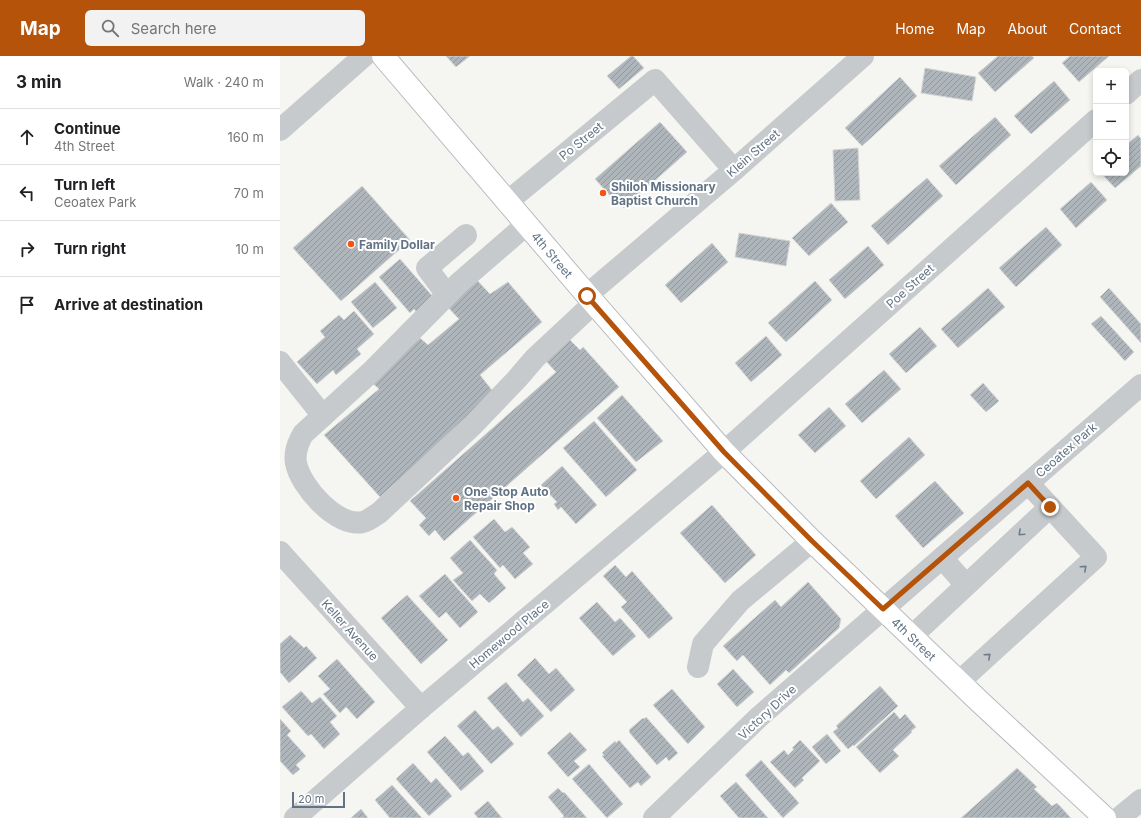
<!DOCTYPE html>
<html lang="en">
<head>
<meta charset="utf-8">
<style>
	body { margin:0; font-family:Inter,sans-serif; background:#f2f2f2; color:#202124 }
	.controls { position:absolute; right:12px; top:12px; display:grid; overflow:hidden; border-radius:6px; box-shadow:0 2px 6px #0003 }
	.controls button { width:36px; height:36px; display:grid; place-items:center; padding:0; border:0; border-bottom:1px solid #e0e0e0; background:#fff; color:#202124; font:20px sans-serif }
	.scale { position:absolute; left:12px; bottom:10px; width:53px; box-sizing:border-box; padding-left:4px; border:2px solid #617385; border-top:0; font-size:11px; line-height:14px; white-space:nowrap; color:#617385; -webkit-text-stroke:3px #fff; paint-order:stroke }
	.stop { position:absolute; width:12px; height:12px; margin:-9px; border:3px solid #b45309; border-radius:50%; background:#fff }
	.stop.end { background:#b45309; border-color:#fff; box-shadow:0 1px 4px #0008 }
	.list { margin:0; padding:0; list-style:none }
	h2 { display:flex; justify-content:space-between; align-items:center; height:52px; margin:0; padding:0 16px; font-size:17px }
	h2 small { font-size:13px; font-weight:400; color:#757577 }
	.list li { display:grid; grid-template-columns:26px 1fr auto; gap:12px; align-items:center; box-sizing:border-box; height:56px; padding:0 16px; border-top:1px solid #e0e0e0 }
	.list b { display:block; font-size:15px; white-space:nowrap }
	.list p { margin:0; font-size:13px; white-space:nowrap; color:#757577 }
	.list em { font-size:13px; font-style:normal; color:#757577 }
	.icon { flex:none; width:22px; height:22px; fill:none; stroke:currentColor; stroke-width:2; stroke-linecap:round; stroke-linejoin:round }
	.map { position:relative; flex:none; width:861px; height:762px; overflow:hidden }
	header { display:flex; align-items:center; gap:24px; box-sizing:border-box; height:56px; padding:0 20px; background:#b45309; color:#fff }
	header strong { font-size:19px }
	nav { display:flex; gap:22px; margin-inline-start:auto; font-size:14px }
	.search { width:280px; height:36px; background:#f2f2f2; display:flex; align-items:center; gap:10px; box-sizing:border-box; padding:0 14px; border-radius:6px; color:#757577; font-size:15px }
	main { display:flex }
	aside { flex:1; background:#fff }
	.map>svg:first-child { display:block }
	.building { fill:url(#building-hatch); stroke:#d6d6d4 }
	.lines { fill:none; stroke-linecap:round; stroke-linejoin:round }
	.major-casing { stroke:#b7bbbf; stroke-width:24 }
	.minor { stroke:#c7cacd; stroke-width:22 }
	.major { stroke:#fff; stroke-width:22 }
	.oneway { stroke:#6b7c8c }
	.route { stroke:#b45309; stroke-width:5 }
	.poi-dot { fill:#f45312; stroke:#fff; stroke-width:1.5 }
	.labels { text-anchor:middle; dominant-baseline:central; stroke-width:4; stroke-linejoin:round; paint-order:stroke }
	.street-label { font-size:12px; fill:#617385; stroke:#fff }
	.poi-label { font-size:12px; font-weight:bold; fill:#617385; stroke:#fff; text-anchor:start }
</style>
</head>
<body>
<header>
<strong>Map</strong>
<div class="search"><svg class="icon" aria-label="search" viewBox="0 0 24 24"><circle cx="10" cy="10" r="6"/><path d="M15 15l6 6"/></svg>Search here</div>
<nav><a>Home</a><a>Map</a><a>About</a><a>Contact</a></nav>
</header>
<main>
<aside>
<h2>3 min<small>Walk · 240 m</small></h2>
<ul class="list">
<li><svg class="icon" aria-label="ahead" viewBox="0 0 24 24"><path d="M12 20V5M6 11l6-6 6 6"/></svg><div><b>Continue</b><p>4th Street</p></div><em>160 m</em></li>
<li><svg class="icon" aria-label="left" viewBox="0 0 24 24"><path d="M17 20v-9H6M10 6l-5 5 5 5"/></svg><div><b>Turn left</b><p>Ceoatex Park</p></div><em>70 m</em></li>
<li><svg class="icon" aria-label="right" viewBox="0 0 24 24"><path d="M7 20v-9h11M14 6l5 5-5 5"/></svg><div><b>Turn right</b></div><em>10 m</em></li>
<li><svg class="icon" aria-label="arrive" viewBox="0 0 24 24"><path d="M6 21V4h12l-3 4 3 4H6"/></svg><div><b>Arrive at destination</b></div></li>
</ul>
</aside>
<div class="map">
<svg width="861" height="762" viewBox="0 0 861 762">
	<defs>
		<pattern id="building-hatch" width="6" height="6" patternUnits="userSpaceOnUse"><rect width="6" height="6" fill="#aeb6bb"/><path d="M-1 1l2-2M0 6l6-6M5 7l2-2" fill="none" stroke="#91989e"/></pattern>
	</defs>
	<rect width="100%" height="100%" fill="#f5f5f1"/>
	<g class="building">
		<path d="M166,0H190L176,11Z"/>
		<path d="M351,0H353L364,12L339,33L327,20Z"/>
		<path d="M718,0H752L754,2L715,36L698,17Z"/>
		<path d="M790,0H829L799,26L782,7Z"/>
		<path d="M645,12L696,21L692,45L641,37Z"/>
		<path d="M620,21L637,40L582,90L565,72Z"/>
		<path d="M774,25L790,44L751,78L734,60Z"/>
		<path d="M715,61L731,79L676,129L659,110Z"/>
		<path d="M380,66L407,96L344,152L337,144L335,145L315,123Z"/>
		<path d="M858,79L861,83V110L835,132L821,117H846V89Z"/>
		<path d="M578,92L580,144L555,145L553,94Z"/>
		<path d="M647,122L663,140L608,189L591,170Z"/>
		<path d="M811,126L827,144L796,172L780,153Z"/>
		<path d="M82,130L130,184L61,245L13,192Z"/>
		<path d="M551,147L568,166L529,200L512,182Z"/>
		<path d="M766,171L782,189L736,231L719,212Z"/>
		<path d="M459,177L510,185L506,210L455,201Z"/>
		<path d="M432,187L448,206L401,247L385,229Z"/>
		<path d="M588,190L604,209L565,243L549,224Z"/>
		<path d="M120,203L154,242L137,257L134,253L130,257L99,221Z"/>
		<path d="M194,221L210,238L228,226L262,266L200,319L215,338L100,441L44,379L99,333L90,325L140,282L148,289L179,263L164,247Z"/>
		<path d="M535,225L552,244L506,286L488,267Z"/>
		<path d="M95,226L117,252L93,272L71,246Z"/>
		<path d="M708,232L725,251L678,292L661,273Z"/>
		<path d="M829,232L861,268V287L820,241Z"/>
		<path d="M74,255L94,278L77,293L81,298L56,319L53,314L37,328L17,306L45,281L40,275L59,259L64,264Z"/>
		<path d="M821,260L854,296L845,305L811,268Z"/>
		<path d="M640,271L657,290L626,317L609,298Z"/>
		<path d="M486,280L502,299L471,326L455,307Z"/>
		<path d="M288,282L300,294L303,291L339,331L164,485L155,474L149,480L139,469L146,462L130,445L276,316L264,303Z"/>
		<path d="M604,314L621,333L582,367L565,348Z"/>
		<path d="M703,327L719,345L706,356L690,339Z"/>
		<path d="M342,339L383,385L356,406L317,362Z"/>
		<path d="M549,351L566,370L535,397L518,379Z"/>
		<path d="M314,365L357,414L326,441L283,392Z"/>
		<path d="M629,381L645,399L596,443L580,425Z"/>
		<path d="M282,410L317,449L296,468L281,451L278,454L274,448L277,446L261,429Z"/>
		<path d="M655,425L684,457L643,492L615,460Z"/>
		<path d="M432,449L476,499L445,527L400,477Z"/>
		<path d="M214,463L225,476L232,471L250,491L243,497L253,508L235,523L223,509L220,512L193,481Z"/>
		<path d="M190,484L217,514L214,518L226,532L209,547L200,538L192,545L173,524L183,517L170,502Z"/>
		<path d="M335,509L346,521L352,515L393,562L369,583L341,551L347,546L323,520Z"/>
		<path d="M165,518L198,556L180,572L166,556L159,562L139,540Z"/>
		<path d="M528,526L561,563L559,572L509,617L506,614L490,629L463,599L457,605L443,590L495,544L501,551Z"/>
		<path d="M127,539L168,584L141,608L101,562Z"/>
		<path d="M317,546L335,566L340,562L356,580L333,600L299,562Z"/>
		<path d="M10,579L24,592L26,590L37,602L9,627L0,616V588Z"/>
		<path d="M255,602L269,618L276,612L295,634L271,656L237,619Z"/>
		<path d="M57,603L95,646L77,663L66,651L60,657L43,638L50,633L38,620Z"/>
		<path d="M453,613L474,636L457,651L437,628Z"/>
		<path d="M226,626L243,646L248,642L264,660L241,681L207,642Z"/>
		<path d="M600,630L618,650L574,690L573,689L568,693L553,676L558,672L556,670Z"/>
		<path d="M392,633L425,671L408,688L373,649Z"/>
		<path d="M21,635L32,647L40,641L57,660L50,666L60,678L44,693L31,678L28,680L2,651Z"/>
		<path d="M195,654L213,674L218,670L234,688L211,708L177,670Z"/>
		<path d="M614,656L620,663L625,658L636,671L631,675L632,676L613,694L619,700L600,717L576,691Z"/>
		<path d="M366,661L398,697L389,705L386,701L377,709L349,676L350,675L349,674L363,662L364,663Z"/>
		<path d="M0,663L11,675L7,679L26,700L16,709L20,713L13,719L0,705Z"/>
		<path d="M290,676L307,694L294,705L300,711L288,721L267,697Z"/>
		<path d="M547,678L561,695L546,708L532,691Z"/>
		<path d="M165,680L183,700L188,696L204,715L181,735L147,696Z"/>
		<path d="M339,684L371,721L361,730L358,726L350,732L322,700L324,699L322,697L335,685L336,687Z"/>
		<path d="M520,684L540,705L522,722L524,724L515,732L490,706L504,694L508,699L514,693L512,692Z"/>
		<path d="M481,704L519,747L503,762L465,719Z"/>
		<path d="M133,707L151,727L156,722L172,740L149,760L116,723Z"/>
		<path d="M309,708L343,748L327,762L292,723Z"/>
		<path d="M737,712L757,731L754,733L772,750L777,747L791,762H681Z"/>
		<path d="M456,726L488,762H459L440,740Z"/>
		<path d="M112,729L142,762H110L95,744Z"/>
		<path d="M278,732L283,737L284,736L307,762H282L284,760L268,741Z"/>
		<path d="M208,745L222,762H198L194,757Z"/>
		<path d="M81,753L88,762H71Z"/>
	</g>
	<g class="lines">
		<g class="major-casing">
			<g id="major">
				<path id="s1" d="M103,0L307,239L444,396L532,485L700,646L825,762"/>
			</g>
		</g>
		<g class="minor">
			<path d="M846,38L861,24"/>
			<path d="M0,74L84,0"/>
			<path d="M227,146L375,24L454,114"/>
			<path d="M246,169L179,227L91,316L23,378C18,387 14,396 16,407C20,430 57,472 83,466C88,465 94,460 99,457L193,369L237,323L255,302L314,247"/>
			<path d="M167,239L147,212L186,179"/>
			<path d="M307,239L454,114L583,0"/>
			<path d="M0,306L43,360"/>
			<path d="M0,496L141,652"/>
			<path d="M662,502L686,529"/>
			<path d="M632,580L770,451"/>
			<path d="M418,611L423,588L460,545L532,485"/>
			<path d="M679,626L816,501L748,427"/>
			<path d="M15,762L141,652L444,396L816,64"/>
			<path d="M374,762L479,661L861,329"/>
			<path d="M839,762L861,744"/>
		</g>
		<use href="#major" class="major"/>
	</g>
	<defs><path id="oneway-chevron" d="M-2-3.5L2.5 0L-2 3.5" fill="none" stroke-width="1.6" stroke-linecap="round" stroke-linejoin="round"/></defs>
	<g class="oneway">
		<use href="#oneway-chevron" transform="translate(741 477) rotate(137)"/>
		<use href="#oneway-chevron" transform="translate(804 512) rotate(-42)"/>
		<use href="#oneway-chevron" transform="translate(708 600) rotate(-42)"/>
	</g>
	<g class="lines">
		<path class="route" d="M307,240L444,396L532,485L603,553L748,427L770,451"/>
	</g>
	<g class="poi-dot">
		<circle cx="323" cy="137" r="4"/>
		<circle cx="71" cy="188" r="4"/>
		<circle cx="176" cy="442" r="4"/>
	</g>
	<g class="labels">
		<g class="street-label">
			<text transform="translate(301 85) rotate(-39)">Po Street</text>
			<text transform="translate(473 97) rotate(-41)">Klein Street</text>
			<text stroke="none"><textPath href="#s1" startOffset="261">4th Street</textPath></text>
			<text transform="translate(630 230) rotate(-42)">Poe Street</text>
			<text transform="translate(786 394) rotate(-41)">Ceoatex Park</text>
			<text transform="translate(70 574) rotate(48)">Keller Avenue</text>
			<text transform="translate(229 578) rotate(-40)">Homewood Place</text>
			<text stroke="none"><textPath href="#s1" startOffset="789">4th Street</textPath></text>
			<text transform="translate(487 656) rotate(-43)">Victory Drive</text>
		</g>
		<g class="poi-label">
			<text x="331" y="130">Shiloh Missionary<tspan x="331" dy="14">Baptist Church</tspan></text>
			<text x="79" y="188">Family Dollar</text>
			<text x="184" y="435">One Stop Auto<tspan x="184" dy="14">Repair Shop</tspan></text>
		</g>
	</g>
</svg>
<div class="controls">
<button>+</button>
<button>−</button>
<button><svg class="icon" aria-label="locate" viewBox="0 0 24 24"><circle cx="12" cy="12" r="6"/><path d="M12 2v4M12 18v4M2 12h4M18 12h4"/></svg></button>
</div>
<div class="scale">20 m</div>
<div class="stop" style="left:307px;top:240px"></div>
<div class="stop end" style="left:770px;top:451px"></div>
</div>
</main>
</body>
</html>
